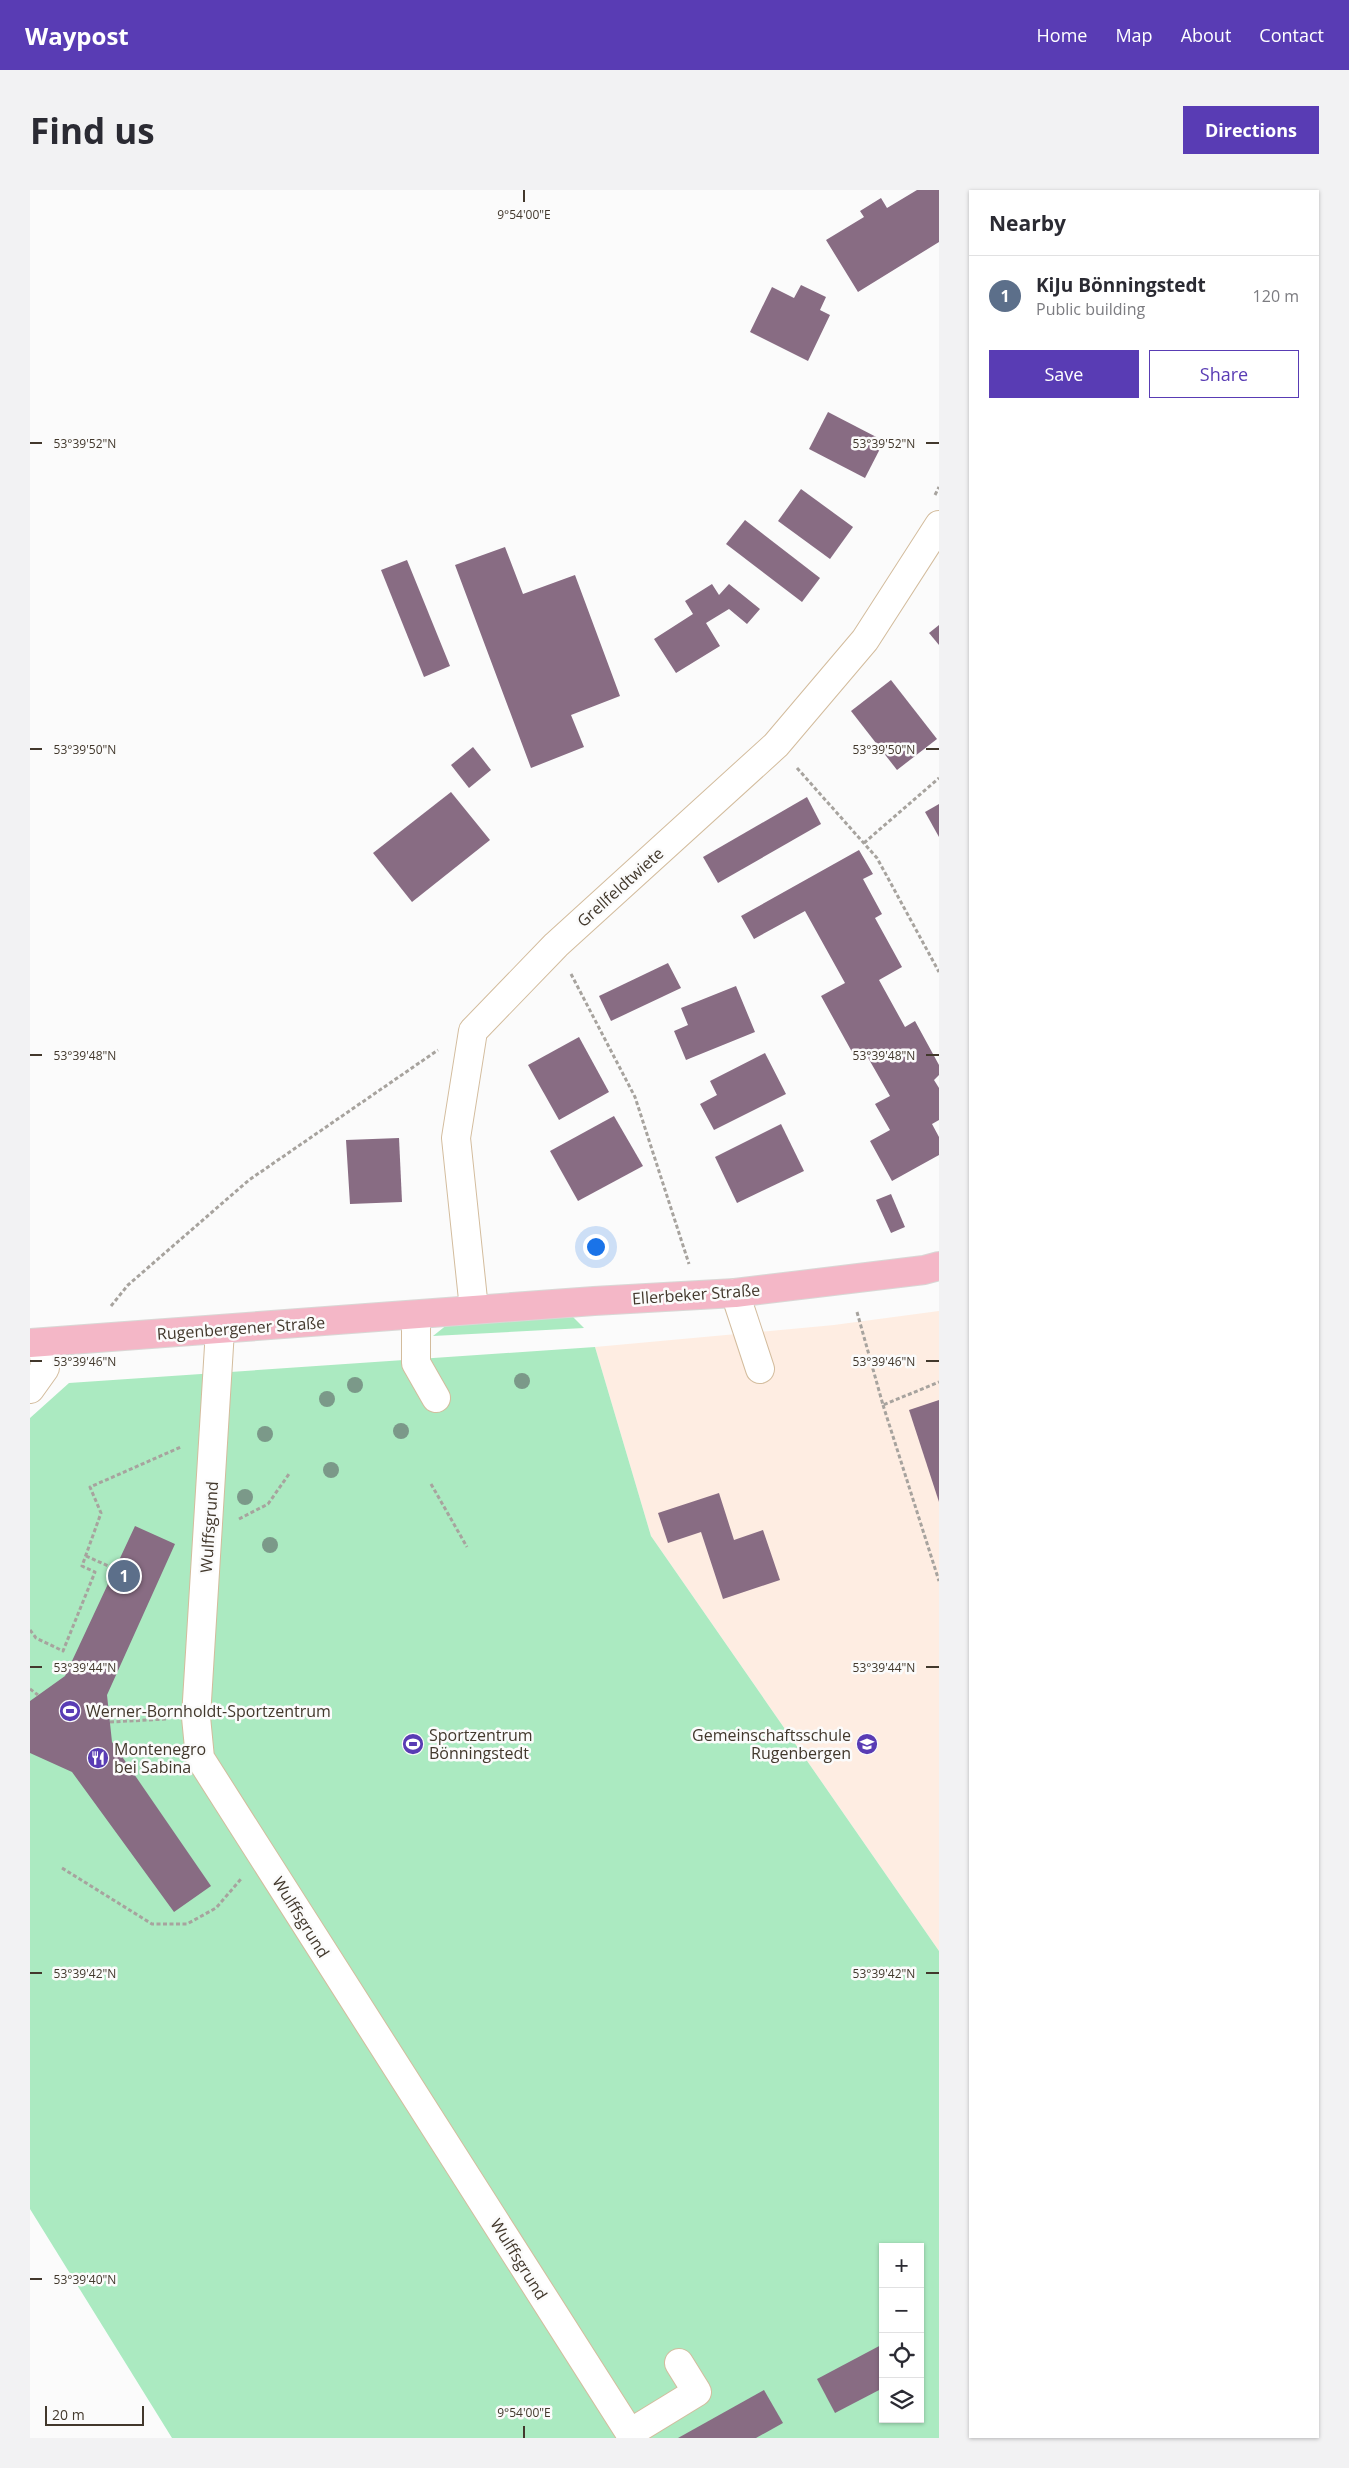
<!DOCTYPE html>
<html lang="en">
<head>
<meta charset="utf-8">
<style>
	body { margin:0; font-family:"Open Sans",sans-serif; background:#f2f2f3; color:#2b2b33 }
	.controls { position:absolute; right:15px; bottom:15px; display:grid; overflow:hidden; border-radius:0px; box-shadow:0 1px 4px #0004 }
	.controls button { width:45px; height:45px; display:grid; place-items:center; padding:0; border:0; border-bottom:1px solid #e1e1e2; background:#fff; color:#2b2b33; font:25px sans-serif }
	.scale { position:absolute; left:15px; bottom:12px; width:99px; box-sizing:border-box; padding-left:5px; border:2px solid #42382c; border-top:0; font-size:14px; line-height:18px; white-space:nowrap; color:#42382c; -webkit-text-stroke:4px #fbfbfb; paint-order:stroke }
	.you { position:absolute; left:565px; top:1056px; width:18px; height:18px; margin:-12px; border:4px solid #fff; border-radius:50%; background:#1a73e8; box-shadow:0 0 0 8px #1a73e833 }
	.badge { display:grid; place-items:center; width:32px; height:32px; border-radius:50%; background:#593cb4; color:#fff; font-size:16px; font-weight:700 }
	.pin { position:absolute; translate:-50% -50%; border:2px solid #fff; box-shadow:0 1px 5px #0006 }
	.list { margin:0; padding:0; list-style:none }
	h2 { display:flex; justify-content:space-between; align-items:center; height:65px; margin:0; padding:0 20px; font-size:21px }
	h2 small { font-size:16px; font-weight:400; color:#7c7c81 }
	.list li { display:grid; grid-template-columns:32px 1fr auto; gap:15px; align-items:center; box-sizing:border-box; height:80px; padding:0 20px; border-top:1px solid #e1e1e2 }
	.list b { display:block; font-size:19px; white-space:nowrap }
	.list p { margin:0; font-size:16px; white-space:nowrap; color:#7c7c81 }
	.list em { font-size:16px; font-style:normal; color:#7c7c81 }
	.actions { display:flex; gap:10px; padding:15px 20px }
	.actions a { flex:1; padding:11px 0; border:1px solid #593cb4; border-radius:0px; text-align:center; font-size:18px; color:#593cb4 }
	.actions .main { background:#593cb4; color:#fff }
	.icon { flex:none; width:28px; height:28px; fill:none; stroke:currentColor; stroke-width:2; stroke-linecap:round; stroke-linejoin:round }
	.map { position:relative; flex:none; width:909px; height:2248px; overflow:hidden; border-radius:0px }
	header { display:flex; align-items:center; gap:30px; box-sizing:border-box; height:70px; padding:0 25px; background:#593cb4; color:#fff }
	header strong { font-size:24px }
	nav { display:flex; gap:28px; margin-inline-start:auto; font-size:18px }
	.intro { display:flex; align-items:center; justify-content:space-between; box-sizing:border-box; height:120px; padding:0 30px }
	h1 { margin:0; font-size:35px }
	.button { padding:12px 22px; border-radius:0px; background:#593cb4; color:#fff; font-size:18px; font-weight:700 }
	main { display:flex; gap:30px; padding:0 30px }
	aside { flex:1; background:#fff; border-radius:0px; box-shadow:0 1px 4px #0004 }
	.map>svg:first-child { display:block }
	.education { fill:#feede2 }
	.green { fill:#abeac1; fill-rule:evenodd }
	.building { fill:#886c83 }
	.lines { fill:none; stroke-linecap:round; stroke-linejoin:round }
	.minor-casing { stroke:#d3bc9d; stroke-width:30 }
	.major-casing { stroke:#d9d7d5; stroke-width:30 }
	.path { stroke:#a7a39e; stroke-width:3; stroke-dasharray:4 2.5; stroke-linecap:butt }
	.minor { stroke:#fff; stroke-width:28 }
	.major { stroke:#f4b7c7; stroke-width:28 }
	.tree { fill:#7b9989 }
	.ticks { fill:none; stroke:#42382c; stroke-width:2 }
	.labels { text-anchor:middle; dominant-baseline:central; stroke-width:5; stroke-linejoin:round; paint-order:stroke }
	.street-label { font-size:16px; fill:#42382c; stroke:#fbfbfb }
	.poi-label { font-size:16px; fill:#42382c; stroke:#fbfbfb; text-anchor:start }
	.ticks-label { font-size:12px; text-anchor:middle; fill:#42382c; stroke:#fbfbfb; stroke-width:5; stroke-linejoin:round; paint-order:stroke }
</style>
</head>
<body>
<header>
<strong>Waypost</strong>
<nav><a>Home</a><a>Map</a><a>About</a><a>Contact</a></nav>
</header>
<div class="intro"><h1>Find us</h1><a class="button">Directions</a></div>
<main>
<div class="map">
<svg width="909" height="2248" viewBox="0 0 909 2248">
	<rect width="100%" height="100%" fill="#fbfbfb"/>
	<path class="education" d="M909,1121V1761L621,1346L565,1157L804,1135Z"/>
	<g class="green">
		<path d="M543,1127L554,1138L403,1146L418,1134Z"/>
		<path d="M565,1157L621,1346L909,1761V2248H142L0,2019V1228L39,1193ZM853,2057H890V2229H853Z"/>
	</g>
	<g class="building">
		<path d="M887,0H909V52L828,102L796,50L834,27L830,21L851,8L857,18Z"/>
		<path d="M771,95L796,107L790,120L800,125L778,171L720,142L742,97L764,108Z"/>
		<path d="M798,222L854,251L835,288L779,259Z"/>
		<path d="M771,299L823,337L800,369L748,331Z"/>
		<path d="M715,330L790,388L772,412L696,354Z"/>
		<path d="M475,357L493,404L545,385L590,506L541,525L554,557L501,578L425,375Z"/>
		<path d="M377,370L420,476L394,487L351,380Z"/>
		<path d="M682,394L689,405L699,394L730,419L717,434L699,419L676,433L690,456L646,483L624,449L663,424L655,411Z"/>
		<path d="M909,435V455L899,443Z"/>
		<path d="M861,490L907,549L867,580L821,521Z"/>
		<path d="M443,557L461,580L439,598L421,575Z"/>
		<path d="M421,602L460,650L382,712L343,663Z"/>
		<path d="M777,607L791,634L688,693L673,667Z"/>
		<path d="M909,614V647L895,622Z"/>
		<path d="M829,660L843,684L833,689L852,724L845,728L872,777L849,790L875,837L885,831L909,875V885L904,890L909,898V930L902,934L909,947V965L862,991L840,951L860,940L845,914L860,906L837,866L827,871L791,806L815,793L775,721L724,749L711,726Z"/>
		<path d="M638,773L651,798L581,831L569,806Z"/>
		<path d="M706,796L725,842L656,870L644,841L658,835L651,818Z"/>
		<path d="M549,847L579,902L529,930L498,875Z"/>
		<path d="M735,863L756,904L684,940L670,914L687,905L680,891Z"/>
		<path d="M584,926L613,976L548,1011L520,961Z"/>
		<path d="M751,934L774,981L707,1013L685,967Z"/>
		<path d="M369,948L372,1012L320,1014L316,950Z"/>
		<path d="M861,1004L875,1037L861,1043L846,1010Z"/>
		<path d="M909,1210V1312L879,1220Z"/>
		<path d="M689,1303L704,1350L733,1340L750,1390L693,1409L671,1342L638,1353L628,1323Z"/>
		<path d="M105,1336L145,1354L77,1505L82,1552L181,1696L144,1722L42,1582L0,1563V1511L35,1486Z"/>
		<path d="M853,2154V2198L805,2223L787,2189Z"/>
		<path d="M734,2200L753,2233L726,2248H648Z"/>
	</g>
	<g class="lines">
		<g class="minor-casing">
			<g id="minor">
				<path d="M705,1103L730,1179"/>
				<path d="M444,1119L426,948L443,841L526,755L746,555L835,450L909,335"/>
				<path d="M386,1125V1173L406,1208"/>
				<path d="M190,1140L166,1527L170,1568L603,2248"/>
				<path d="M0,1199L15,1178L13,1153"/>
				<path d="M600,2243L667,2202L649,2173"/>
			</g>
		</g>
		<g class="major-casing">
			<path id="major" d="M0,1153L564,1111L705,1103L894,1080L909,1076"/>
		</g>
		<g class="path">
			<path d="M905,305L909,297"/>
			<path d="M767,578L847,668L909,782"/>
			<path d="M834,653L909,588"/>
			<path d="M541,784L605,907L659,1074"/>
			<path d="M81,1116L98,1095L219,990L408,860"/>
			<path d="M827,1122L853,1215L909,1192"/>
			<path d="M853,1215L909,1391"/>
			<path d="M401,1294L437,1357"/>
			<path d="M209,1329L238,1314L259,1284"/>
			<path d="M56,1366L85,1379"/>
			<path d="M0,1440L6,1448L33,1461L65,1382L52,1376L71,1323L60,1297L151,1257"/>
			<path d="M0,1499L8,1505"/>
			<path d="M80,1532L137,1529"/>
			<path d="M32,1678L122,1734H157L186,1718L211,1689"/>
		</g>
		<use href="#minor" class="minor"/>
		<use href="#major" class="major"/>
	</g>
	<g class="tree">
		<circle cx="492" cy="1191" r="8"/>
		<circle cx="325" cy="1195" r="8"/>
		<circle cx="297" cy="1209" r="8"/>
		<circle cx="371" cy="1241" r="8"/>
		<circle cx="235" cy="1244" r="8"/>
		<circle cx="301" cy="1280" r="8"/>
		<circle cx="215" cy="1307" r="8"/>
		<circle cx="240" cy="1355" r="8"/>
	</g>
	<path class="ticks" d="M494,0V12M0,253H12M896,253H909M0,559H12M896,559H909M0,865H12M896,865H909M0,1171H12M896,1171H909M0,1477H12M896,1477H909M0,1783H12M896,1783H909M0,2089H12M494,2236V2248"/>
	<defs>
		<g id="stadium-disc" transform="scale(1.125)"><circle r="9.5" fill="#593cb4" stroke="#fbfbfb"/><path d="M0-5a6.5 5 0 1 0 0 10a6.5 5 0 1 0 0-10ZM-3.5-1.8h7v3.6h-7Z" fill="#fff"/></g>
		<g id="school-disc" transform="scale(1.125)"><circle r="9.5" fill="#593cb4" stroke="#fbfbfb"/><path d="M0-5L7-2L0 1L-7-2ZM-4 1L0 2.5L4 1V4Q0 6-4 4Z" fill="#fff"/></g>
		<g id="restaurant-disc" transform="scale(1.125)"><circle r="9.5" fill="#593cb4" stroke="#fbfbfb"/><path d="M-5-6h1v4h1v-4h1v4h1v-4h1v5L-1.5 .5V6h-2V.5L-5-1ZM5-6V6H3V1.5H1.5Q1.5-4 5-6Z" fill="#fff"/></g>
	</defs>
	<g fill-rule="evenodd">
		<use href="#stadium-disc" x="40" y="1521"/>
		<use href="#stadium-disc" x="383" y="1554"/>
		<use href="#school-disc" x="837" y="1554"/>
		<use href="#restaurant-disc" x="68" y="1568"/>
	</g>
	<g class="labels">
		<g class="street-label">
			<text transform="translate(590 697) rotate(-42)">Grellfeldtwiete</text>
			<text transform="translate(666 1104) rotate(-4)">Ellerbeker Straße</text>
			<text transform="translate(211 1138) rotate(-4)">Rugenbergener Straße</text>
			<text transform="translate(179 1337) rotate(-86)">Wulffsgrund</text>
			<text transform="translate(271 1727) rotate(58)">Wulffsgrund</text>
			<text transform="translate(489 2069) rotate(58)">Wulffsgrund</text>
		</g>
		<g class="poi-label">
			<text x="56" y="1521">Werner-Bornholdt-Sportzentrum</text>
			<text x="399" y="1545">Sportzentrum<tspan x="399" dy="18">Bönningstedt</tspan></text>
			<text x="821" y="1545" text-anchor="end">Gemeinschaftsschule<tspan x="821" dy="18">Rugenbergen</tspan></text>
			<text x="84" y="1559">Montenegro<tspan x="84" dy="18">bei Sabina</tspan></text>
		</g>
	</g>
	<g class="ticks-label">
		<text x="494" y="29">9°54'00"E</text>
		<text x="55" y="258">53°39'52"N</text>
		<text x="854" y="258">53°39'52"N</text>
		<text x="55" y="564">53°39'50"N</text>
		<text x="854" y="564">53°39'50"N</text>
		<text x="55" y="870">53°39'48"N</text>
		<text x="854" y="870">53°39'48"N</text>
		<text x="55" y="1176">53°39'46"N</text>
		<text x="854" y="1176">53°39'46"N</text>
		<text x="55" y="1482">53°39'44"N</text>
		<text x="854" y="1482">53°39'44"N</text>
		<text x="55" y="1788">53°39'42"N</text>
		<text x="854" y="1788">53°39'42"N</text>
		<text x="55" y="2094">53°39'40"N</text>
		<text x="494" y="2227">9°54'00"E</text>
	</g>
</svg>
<div class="controls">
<button>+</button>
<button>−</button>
<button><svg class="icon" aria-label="locate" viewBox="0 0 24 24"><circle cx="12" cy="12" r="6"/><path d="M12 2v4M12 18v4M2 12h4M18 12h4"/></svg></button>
<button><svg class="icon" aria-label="layers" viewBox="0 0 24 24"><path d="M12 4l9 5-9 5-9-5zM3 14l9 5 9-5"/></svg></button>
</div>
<div class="scale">20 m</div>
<div class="you"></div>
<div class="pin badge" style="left:94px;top:1386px;background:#5c6f8a">1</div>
</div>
<aside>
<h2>Nearby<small></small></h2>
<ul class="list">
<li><span class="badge" style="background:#5c6f8a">1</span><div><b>KiJu Bönningstedt</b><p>Public building</p></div><em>120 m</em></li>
</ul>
<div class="actions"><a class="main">Save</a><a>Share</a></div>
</aside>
</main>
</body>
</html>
